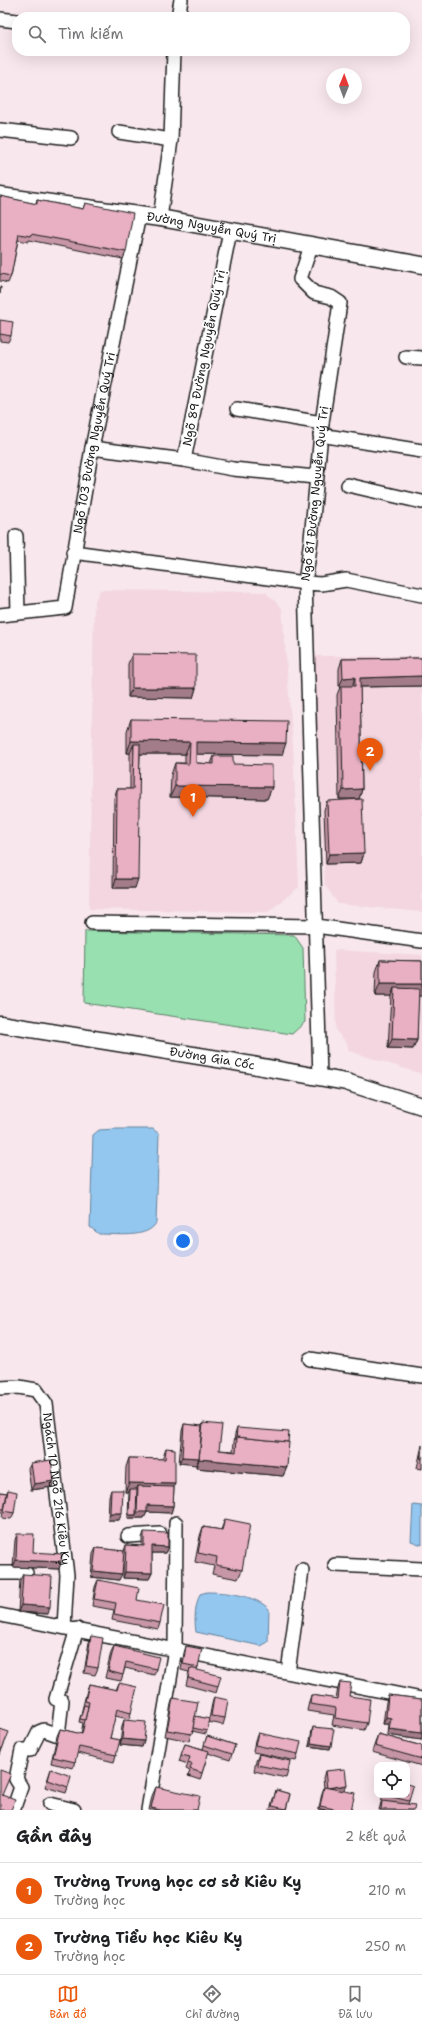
<!DOCTYPE html>
<html lang="vi">
<head>
<meta charset="utf-8">
<style>
	body { margin:0; font-family:"Shantell Sans",sans-serif; background:#f2f2f2; color:#202124 }
	.controls { position:absolute; right:12px; bottom:12px; display:grid; overflow:hidden; border-radius:8px; box-shadow:0 4px 16px #0002 }
	.controls button { width:36px; height:36px; display:grid; place-items:center; padding:0; border:0; border-bottom:1px solid #e0e0e0; background:#fff; color:#202124; font:20px sans-serif }
	.compass { position:absolute; left:326px; top:68px; width:36px; height:36px; border-radius:50%; background:#fff; box-shadow:0 4px 16px #0002; rotate:1deg }
	.you { position:absolute; left:183px; top:1241px; width:14px; height:14px; margin:-10px; border:3px solid #fff; border-radius:50%; background:#1a73e8; box-shadow:0 0 0 6px #1a73e833 }
	.badge { display:grid; place-items:center; width:26px; height:26px; border-radius:50%; background:#ea580c; color:#fff; font-size:13px; font-weight:700 }
	.pin { position:absolute; translate:-50% -33px; filter:drop-shadow(0 1px 2px #0008) }
	.pin::after { content:''; position:absolute; top:21px; width:14px; height:12px; background:inherit; clip-path:polygon(0 0,100% 0,50% 100%) }
	.list { margin:0; padding:0; list-style:none }
	h2 { display:flex; justify-content:space-between; align-items:center; height:52px; margin:0; padding:0 16px; font-size:17px }
	h2 small { font-size:13px; font-weight:400; color:#757577 }
	.list li { display:grid; grid-template-columns:26px 1fr auto; gap:12px; align-items:center; box-sizing:border-box; height:56px; padding:0 16px; border-top:1px solid #e0e0e0 }
	.list b { display:block; font-size:15px; white-space:nowrap }
	.list p { margin:0; font-size:13px; white-space:nowrap; color:#757577 }
	.list em { font-size:13px; font-style:normal; color:#757577 }
	.icon { flex:none; width:22px; height:22px; fill:none; stroke:currentColor; stroke-width:2; stroke-linecap:round; stroke-linejoin:round }
	.map { position:relative; flex:none; width:422px; height:1810px; overflow:hidden }
	.search { position:absolute; background:#fff; box-shadow:0 4px 16px #0002; left:12px; right:12px; top:12px; height:44px; display:flex; align-items:center; gap:10px; box-sizing:border-box; padding:0 14px; border-radius:16px; color:#757577; font-size:15px }
	.sheet { height:164px; background:#fff }
	nav { display:flex; justify-content:space-around; align-items:center; box-sizing:border-box; height:56px; border-top:1px solid #e0e0e0; background:#fff; font-size:11px; color:#757577 }
	nav a { display:grid; justify-items:center; gap:2px }
	nav .on { color:#ea580c }
	.map>svg:first-child { display:block }
	.built { fill:#f3d6e0 }
	.green { fill:#98e0b0; stroke:#5a7e66 }
	.water { fill:#93c7f0; stroke:#63839b }
	.lines { fill:none; stroke-linecap:round; stroke-linejoin:round }
	.minor-casing { stroke:#1c1c1c; stroke-width:16 }
	.tertiary-casing { stroke:#1c1c1c; stroke-width:19 }
	.minor { stroke:#fff; stroke-width:13 }
	.tertiary { stroke:#fff; stroke-width:16 }
	.wall { fill:#c897a7; stroke:#1c1c1c }
	.shaded-wall { fill:#a27b88; stroke:#1c1c1c }
	.building { fill:#e8b0c2; stroke:#1c1c1c }
	.labels { text-anchor:middle; dominant-baseline:central; stroke-width:3.5; stroke-linejoin:round; paint-order:stroke }
	.street-label { font-size:12px; fill:#1c1c1c; stroke:#fff }
</style>
</head>
<body>
<div class="map">
<svg width="422" height="1810" viewBox="0 0 422 1810">
	<rect width="100%" height="100%" fill="#f8e7ed"/>
	<filter id="ink" filterUnits="userSpaceOnUse"><feTurbulence type="fractalNoise" baseFrequency=".025" numOctaves="2"/><feDisplacementMap in="SourceGraphic" scale="8" xChannelSelector="R" yChannelSelector="G"/><feConvolveMatrix kernelMatrix="1 2 1 2 8 2 1 2 1" color-interpolation-filters="sRGB"/></filter>
	<g filter="url(#ink)">
		<g class="built">
			<path d="M100,590L265,592L282,608L293,747L299,887L268,912L89,909L94,604Z"/>
			<path d="M313,656H422V912L338,904L325,885Z"/>
			<path d="M334,950L422,955V1074L349,1051L347,1043L336,1031Z"/>
		</g>
		<path class="green" d="M85,931L294,935L303,948L305,1022L292,1034L84,1003Z"/>
		<g class="water">
			<path d="M115,1129H153L159,1134L156,1223C147,1239 116,1234 99,1234L90,1227L93,1135L99,1130Z"/>
			<path d="M413,1505L422,1506V1545L411,1541Z"/>
			<path d="M207,1592C226,1592 255,1595 269,1609L268,1642L261,1646L196,1632C194,1618 195,1607 200,1594Z"/>
		</g>
		<g class="lines">
			<g class="minor-casing">
				<g id="minor">
					<path d="M178,17L181,0"/>
					<path d="M0,19L17,21"/>
					<path d="M0,130L71,138"/>
					<path d="M119,132L171,140"/>
					<path d="M160,218L171,140L174,51"/>
					<path d="M230,231L184,460L233,469L315,477"/>
					<path d="M406,357L422,358"/>
					<path d="M237,409L322,423"/>
					<path d="M320,435L422,451"/>
					<path d="M92,448L184,460"/>
					<path d="M348,485L422,502"/>
					<path d="M16,536L18,613"/>
					<path id="s1" d="M73,552L305,583L311,539L322,423L340,303L331,297L314,293L300,279L311,246"/>
					<path id="s2" d="M0,615L65,608L92,448L139,215"/>
					<path d="M92,923L316,926L422,941"/>
					<path d="M320,1077L305,583L321,584L346,580L422,595"/>
					<path d="M310,1359L422,1376"/>
					<path id="s3" d="M0,1388L19,1387L36,1390L46,1404L67,1575L64,1627"/>
					<path d="M128,1536L160,1534"/>
					<path d="M335,1565L422,1569"/>
					<path d="M0,1573H26"/>
					<path d="M0,1615L422,1699"/>
					<path d="M288,1672L302,1570"/>
					<path d="M50,1804L74,1810"/>
					<path d="M13,1810L21,1787L16,1779L22,1750H30L39,1732L44,1730L58,1735L62,1701L56,1699L77,1629"/>
					<path d="M148,1810L175,1649L176,1523"/>
				</g>
			</g>
			<g class="tertiary-casing">
				<g id="tertiary">
					<path id="s4" d="M0,196L160,218L422,265"/>
					<path id="s5" d="M0,1024L224,1060L346,1082L422,1106"/>
				</g>
			</g>
			<use href="#minor" class="minor"/>
			<use href="#tertiary" class="tertiary"/>
		</g>
		<g class="wall">
			<path d="M0,196L36,204L37,200L83,209L85,203L126,252L123,259L29,240L28,242L18,240L11,276L8,283L0,281Z"/>
			<path d="M0,320L11,336L8,342L0,341Z"/>
			<path d="M132,654L196,688L193,698L128,697V664Z"/>
			<path d="M422,658V686L360,687L362,789L359,799H339L337,695L340,687H339V669L342,659Z"/>
			<path d="M131,719L282,755L196,754V763L211,764L214,756L233,764L272,787L267,799L170,797L171,775L175,763H185V754H140L135,888H113L114,798L117,789H130V753H127V731Z"/>
			<path d="M327,801L364,853L361,863L326,864L324,810Z"/>
			<path d="M380,960L422,961V996H418L417,1040L413,1049L388,1048L391,996H375L376,972Z"/>
			<path d="M203,1423L219,1450L233,1451L235,1434L237,1428L287,1467L283,1476L196,1468V1464L179,1463L182,1431L184,1424L202,1426Z"/>
			<path d="M422,1445V1469L417,1468Z"/>
			<path d="M166,1448L174,1487L173,1506L171,1513L147,1512L144,1518H128L129,1492H125L126,1467L129,1458L162,1459Z"/>
			<path d="M31,1463L54,1481L52,1487L31,1490L28,1469Z"/>
			<path d="M8,1490L14,1513L11,1519L2,1518L3,1512H0V1492L7,1493Z"/>
			<path d="M111,1490L119,1520H108L109,1496Z"/>
			<path d="M225,1519L242,1570L238,1579L212,1574L214,1566L195,1562L200,1536L203,1527L221,1530Z"/>
			<path d="M144,1532L168,1547L165,1553H152V1573L149,1579L123,1578V1558L119,1580L91,1577L93,1554L96,1548L124,1551L126,1545L142,1546V1538Z"/>
			<path d="M17,1534L33,1552L61,1562L59,1569L13,1567L15,1540Z"/>
			<path d="M23,1574L48,1614L18,1612L20,1580Z"/>
			<path d="M98,1580L160,1623L158,1629L112,1620L114,1610L92,1606L95,1587Z"/>
			<path d="M91,1636L98,1668L95,1675L84,1673L89,1642Z"/>
			<path d="M114,1646L156,1669L154,1675L125,1668L121,1681L105,1678L111,1652Z"/>
			<path d="M186,1646L198,1667L197,1670L218,1686L216,1693L186,1685L189,1672L181,1670L184,1653Z"/>
			<path d="M340,1682L367,1723L364,1730L332,1725L334,1715L307,1711L309,1702L311,1695L336,1699L338,1688Z"/>
			<path d="M119,1683L131,1713L129,1719L115,1716L110,1738L116,1755L114,1762L77,1753L73,1768L51,1763L57,1736L60,1729L81,1734L83,1723L79,1722L87,1690L89,1684L116,1690Z"/>
			<path d="M388,1695L422,1699V1740L387,1735L388,1724H383L386,1702Z"/>
			<path d="M214,1697L225,1718L223,1725L209,1722L206,1734L192,1731L189,1741L165,1736L171,1704L173,1698L195,1716L209,1719L212,1704Z"/>
			<path d="M124,1720L144,1741L142,1747L120,1745L122,1726Z"/>
			<path d="M313,1727L331,1746L330,1749L309,1746L312,1730Z"/>
			<path d="M0,1729L6,1738L0,1755Z"/>
			<path d="M258,1733L298,1754L296,1761L253,1752L255,1740Z"/>
			<path d="M378,1734L422,1746V1766L372,1752Z"/>
			<path d="M207,1736L235,1745L230,1760L208,1753L200,1780L188,1776L190,1771L186,1769L188,1764L179,1761L185,1744L203,1749Z"/>
			<path d="M259,1754L288,1771L286,1778L254,1771L256,1761Z"/>
			<path d="M51,1769L68,1787L66,1793L45,1787Z"/>
			<path d="M325,1771L347,1785L344,1791L351,1810H318L319,1808L322,1793L324,1788L323,1778Z"/>
			<path d="M156,1787L197,1810H149L152,1796Z"/>
			<path d="M276,1790L290,1794L286,1810H270L274,1797Z"/>
			<path d="M383,1795H407L409,1801L408,1804L414,1810H379Z"/>
		</g>
		<g class="shaded-wall">
			<path d="M422,676V686L357,687L360,678Z"/>
			<path d="M355,677L352,687H339L343,678Z"/>
			<path d="M132,688H196L193,698L128,697Z"/>
			<path d="M131,741L190,742L185,754H134V744L130,753H127Z"/>
			<path d="M196,742L286,743L282,755L192,754Z"/>
			<path d="M175,786L272,787L267,799L170,797Z"/>
			<path d="M362,789L359,799H339L343,790Z"/>
			<path d="M364,853L361,863L326,864L329,854Z"/>
			<path d="M116,879H138L135,888H113Z"/>
			<path d="M380,984H422V996H394V988L391,996H375Z"/>
			<path d="M392,1039L417,1040L413,1049L388,1048Z"/>
			<path d="M182,1457L199,1458L196,1465L179,1463Z"/>
			<path d="M199,1459L287,1467L283,1476L196,1468Z"/>
			<path d="M54,1481L52,1487L31,1490L34,1484Z"/>
			<path d="M129,1483L175,1484L171,1494L138,1486L135,1493L130,1489L129,1492H125Z"/>
			<path d="M147,1505L173,1506L171,1513L147,1512L144,1518H128L129,1515H136L137,1512Z"/>
			<path d="M110,1513H122L119,1520H108Z"/>
			<path d="M152,1546L168,1547L165,1553H150Z"/>
			<path d="M16,1560L61,1562L59,1569L13,1567Z"/>
			<path d="M93,1571L122,1574L119,1580L91,1577Z"/>
			<path d="M125,1572L152,1573L149,1579L123,1578Z"/>
			<path d="M21,1605L50,1607L48,1614L18,1612Z"/>
			<path d="M386,1717L391,1718L388,1724H383Z"/>
			<path d="M389,1729L422,1733V1740L387,1735Z"/>
			<path d="M122,1739L144,1741L142,1747L120,1745Z"/>
			<path d="M311,1743L331,1746L330,1749L309,1746Z"/>
			<path d="M347,1785L344,1792L327,1788Z"/>
		</g>
		<g class="building">
			<path d="M0,196L37,204V200L83,209L85,203L133,213L126,252L31,234L30,236L19,234L11,276L0,274Z"/>
			<path d="M0,287H1L0,294Z"/>
			<path d="M0,320L13,322L11,336L0,334Z"/>
			<path d="M132,654L196,655V688H132Z"/>
			<path d="M422,658V676L360,678L362,789L343,790L341,686H355V677L343,678L342,659Z"/>
			<path d="M131,719L287,721L286,743L196,742V763L214,764V756H233V764L272,765V787L175,786V763L189,764L190,742L131,741Z"/>
			<path d="M134,744H140L138,879H116L117,789H133Z"/>
			<path d="M362,799L364,853L329,854L327,801Z"/>
			<path d="M380,960L422,961V984H380Z"/>
			<path d="M394,988L419,989L417,1040L392,1039Z"/>
			<path d="M203,1423L222,1425L219,1450L236,1452L237,1437L289,1442L287,1467L199,1459Z"/>
			<path d="M184,1424L202,1426L199,1458L182,1457Z"/>
			<path d="M237,1428L289,1432L288,1442L237,1437L236,1440Z"/>
			<path d="M166,1448L175,1449V1484L129,1483V1458L165,1459Z"/>
			<path d="M422,1450V1459L420,1458Z"/>
			<path d="M51,1460L54,1481L34,1484L31,1463Z"/>
			<path d="M138,1486L174,1487L173,1506L147,1505V1512H137Z"/>
			<path d="M130,1489H137L136,1515H129Z"/>
			<path d="M8,1490L17,1492L14,1513L4,1511Z"/>
			<path d="M111,1490H123L122,1513H110Z"/>
			<path d="M0,1492L7,1493L4,1509H0Z"/>
			<path d="M225,1519L250,1524L242,1570L216,1565L217,1557L198,1553L203,1527L222,1530Z"/>
			<path d="M144,1532L168,1533V1547L152,1546V1573L125,1572L126,1545L144,1546Z"/>
			<path d="M17,1534H34L33,1552L62,1554L61,1562L16,1560Z"/>
			<path d="M96,1548L124,1551L122,1574L93,1571Z"/>
			<path d="M23,1574L52,1576L50,1607L21,1605Z"/>
			<path d="M98,1580L139,1588L137,1600L164,1605L160,1623L114,1614L116,1603L94,1599Z"/>
			<path d="M91,1636L103,1638L98,1668L86,1666Z"/>
			<path d="M114,1646L159,1657L156,1669L126,1662L123,1675L108,1671Z"/>
			<path d="M186,1646L202,1649L198,1667L183,1664Z"/>
			<path d="M190,1668L221,1676L218,1686L188,1678Z"/>
			<path d="M340,1682L351,1683L349,1696L370,1699L367,1723L335,1718L336,1708L310,1704L311,1695L338,1699Z"/>
			<path d="M119,1683L137,1687L131,1713L117,1709L110,1738L120,1740L116,1755L79,1747L75,1762L53,1757L60,1729L82,1734L89,1702L85,1701L89,1684L117,1690Z"/>
			<path d="M388,1695L422,1699V1733L389,1729L391,1718L386,1717Z"/>
			<path d="M214,1697L228,1700L225,1718L211,1716Z"/>
			<path d="M173,1698L198,1702L192,1734L167,1730Z"/>
			<path d="M84,1705L88,1706L85,1720L80,1719Z"/>
			<path d="M195,1716L210,1719L207,1731L193,1728Z"/>
			<path d="M124,1720L146,1722L144,1741L122,1739Z"/>
			<path d="M313,1727L334,1729L331,1746L311,1743Z"/>
			<path d="M0,1729L9,1732L2,1749L0,1748Z"/>
			<path d="M258,1733L301,1742L298,1754L255,1745Z"/>
			<path d="M378,1734L422,1746V1759L375,1746Z"/>
			<path d="M207,1736L235,1745L232,1754L204,1745Z"/>
			<path d="M185,1744L209,1751L202,1773L190,1769L192,1764L188,1763L190,1757L181,1755Z"/>
			<path d="M259,1754L290,1761L288,1771L257,1765Z"/>
			<path d="M51,1769L71,1776L68,1787L48,1780Z"/>
			<path d="M345,1769L347,1785L327,1788L325,1771Z"/>
			<path d="M0,1770L11,1774L2,1795L15,1800L11,1810H0Z"/>
			<path d="M407,1784L413,1786L409,1801L384,1795H407Z"/>
			<path d="M156,1787L200,1796L197,1810H161L151,1808Z"/>
			<path d="M324,1787L355,1793L351,1810H339L320,1806Z"/>
			<path d="M276,1790L290,1794L286,1809L272,1806Z"/>
			<path d="M382,1801L415,1805L414,1810H381Z"/>
			<path d="M318,1808L325,1810H318Z"/>
		</g>
	</g>
	<g class="labels">
		<g class="street-label">
			<text stroke="none"><textPath href="#s4" startOffset="214">Đường Nguyễn Quý Trị</textPath></text>
			<text transform="translate(204 358) rotate(-79)">Ngõ 89 Đường Nguyễn Quý Trị</text>
			<text stroke="none"><textPath href="#s2" startOffset="233">Ngõ 103 Đường Nguyễn Quý Trị</textPath></text>
			<text stroke="none"><textPath href="#s1" startOffset="324">Ngõ 81 Đường Nguyễn Quý Trị</textPath></text>
			<text stroke="none"><textPath href="#s5" startOffset="215">Đường Gia Cốc</textPath></text>
			<text stroke="none"><textPath href="#s3" startOffset="139">Ngách 10 Ngõ 216 Kiêu Kỵ</textPath></text>
		</g>
	</g>
</svg>
<div class="controls">
<button><svg class="icon" aria-label="locate" viewBox="0 0 24 24"><circle cx="12" cy="12" r="6"/><path d="M12 2v4M12 18v4M2 12h4M18 12h4"/></svg></button>
</div>
<svg class="compass" viewBox="-18 -18 36 36"><path d="M0-13l5 13h-10z" fill="#e53935"/><path d="M0 13l5-13h-10z" fill="#757577"/></svg>
<div class="you"></div>
<div class="pin badge" style="left:193px;top:817px">1</div>
<div class="pin badge" style="left:370px;top:771px">2</div>
<div class="search"><svg class="icon" aria-label="search" viewBox="0 0 24 24"><circle cx="10" cy="10" r="6"/><path d="M15 15l6 6"/></svg>Tìm kiếm</div>
</div>
<section class="sheet">
<h2>Gần đây<small>2 kết quả</small></h2>
<ul class="list">
<li><span class="badge">1</span><div><b>Trường Trung học cơ sở Kiêu Kỵ</b><p>Trường học</p></div><em>210 m</em></li>
<li><span class="badge">2</span><div><b>Trường Tiểu học Kiêu Kỵ</b><p>Trường học</p></div><em>250 m</em></li>
</ul>
</section>
<nav>
<a class="on"><svg class="icon" aria-label="map" viewBox="0 0 24 24"><path d="M3 6l6-2 6 2 6-2v14l-6 2-6-2-6 2zM9 4v14M15 6v14"/></svg>Bản đồ</a>
<a><svg class="icon" aria-label="directions" viewBox="0 0 24 24"><path d="M12 3l9 9-9 9-9-9zM9 14v-3h6M13 9l2 2-2 2"/></svg>Chỉ đường</a>
<a><svg class="icon" aria-label="saved" viewBox="0 0 24 24"><path d="M7 4h10v16l-5-4-5 4z"/></svg>Đã lưu</a>
</nav>
</body>
</html>
